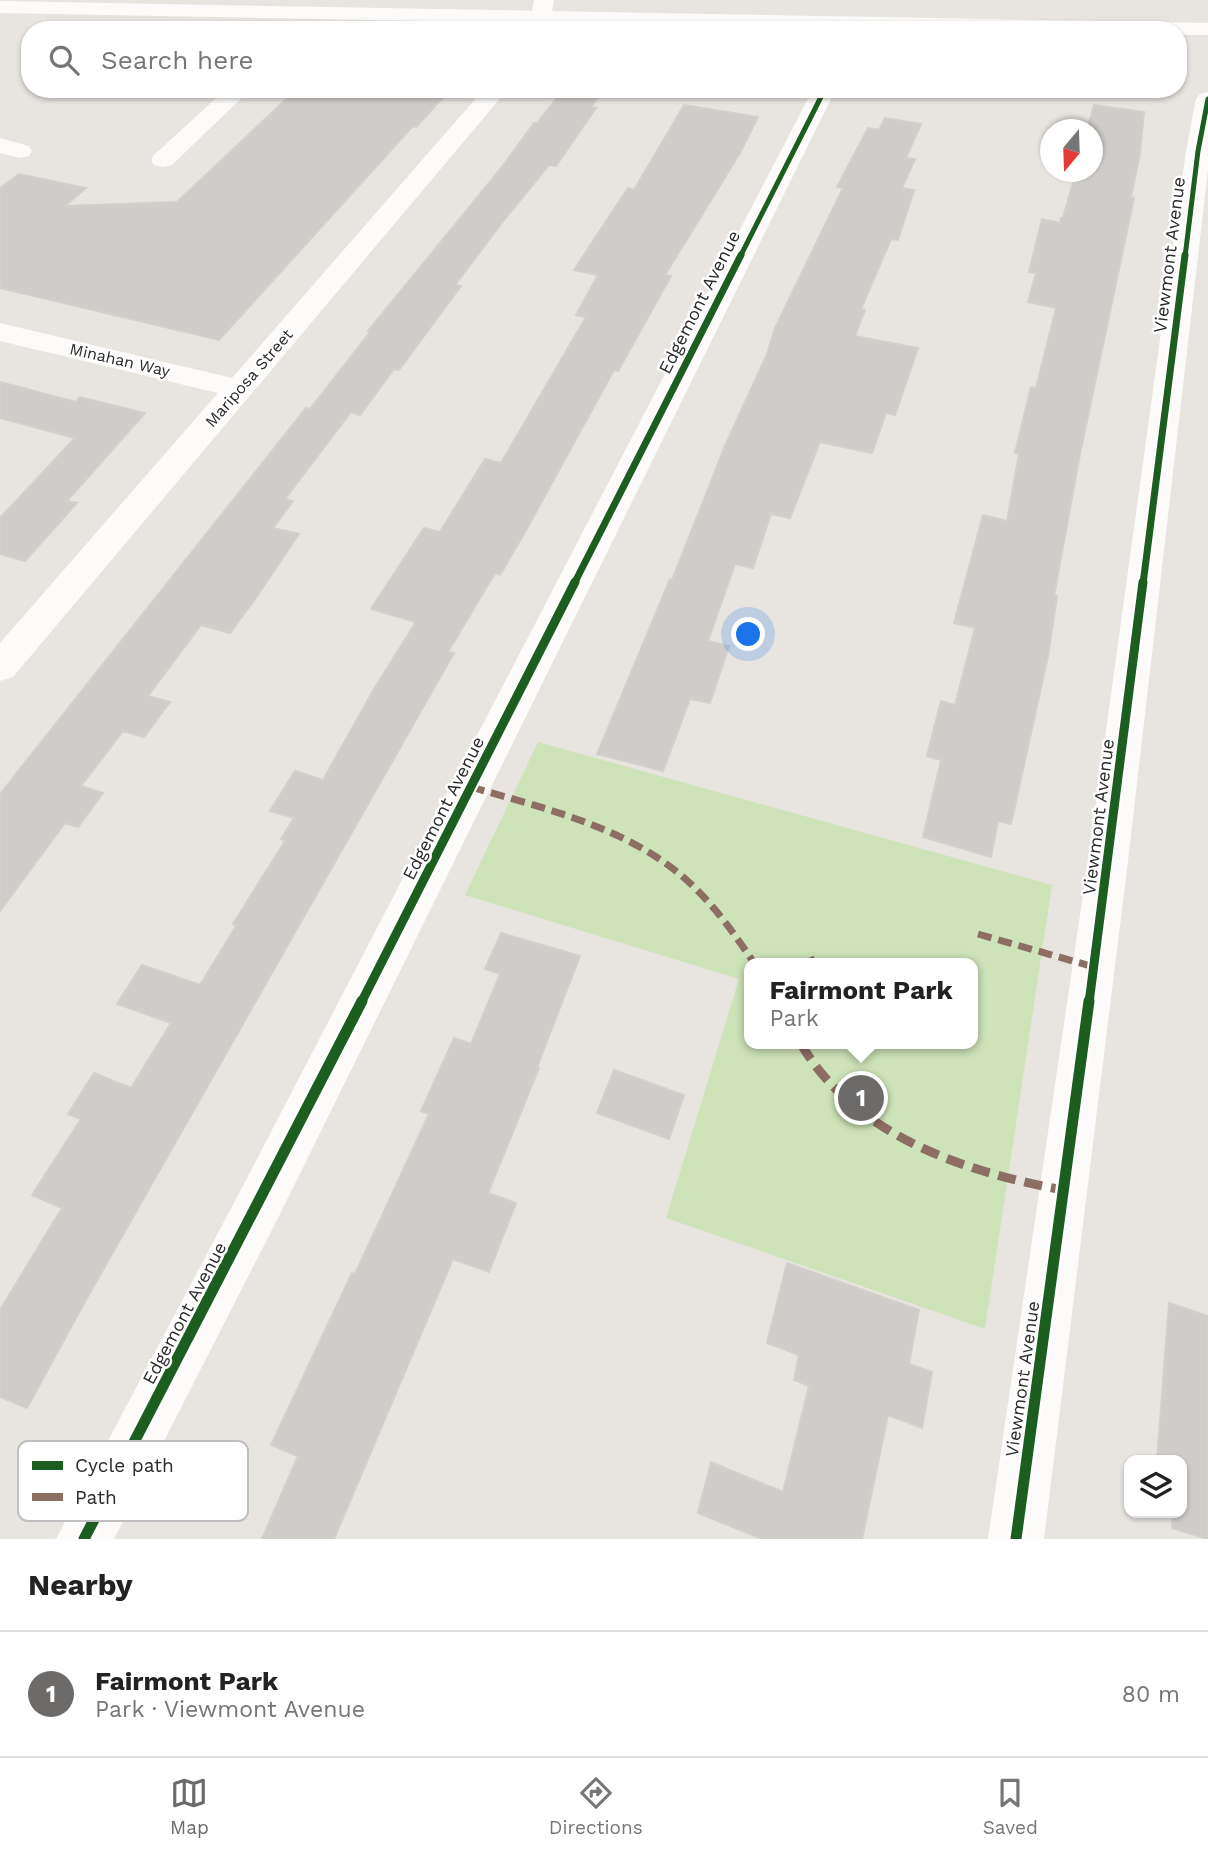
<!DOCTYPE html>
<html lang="en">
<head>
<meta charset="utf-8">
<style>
	body { margin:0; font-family:"Work Sans",sans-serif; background:#f2f2f2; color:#222 }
	.controls { position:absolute; right:21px; bottom:21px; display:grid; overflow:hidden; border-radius:14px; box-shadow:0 2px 5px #0004 }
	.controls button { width:63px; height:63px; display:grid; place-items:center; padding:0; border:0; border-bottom:2px solid #e0e0e0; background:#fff; color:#222; font:35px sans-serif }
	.compass { position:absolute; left:1040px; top:119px; width:63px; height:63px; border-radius:50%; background:#fff; box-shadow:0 2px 5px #0004; rotate:199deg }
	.you { position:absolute; left:749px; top:635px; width:24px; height:24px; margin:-18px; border:5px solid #fff; border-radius:50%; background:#1a73e8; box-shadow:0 0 0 10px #1a73e833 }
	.badge { display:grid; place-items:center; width:46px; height:46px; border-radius:50%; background:#6c6b6a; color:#fff; font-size:23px; font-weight:700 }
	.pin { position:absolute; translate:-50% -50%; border:4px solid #fff; box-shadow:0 2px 7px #0006 }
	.popup { position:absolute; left:744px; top:958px; width:234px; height:91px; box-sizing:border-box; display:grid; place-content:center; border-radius:14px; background:#fff; filter:drop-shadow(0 2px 5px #0005); font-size:23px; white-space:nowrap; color:#767676 }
	.popup b { font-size:26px; color:#222 }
	.popup::after { content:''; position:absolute; left:50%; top:100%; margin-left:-14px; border:14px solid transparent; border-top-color:#fff }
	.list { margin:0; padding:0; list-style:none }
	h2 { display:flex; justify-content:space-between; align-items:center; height:91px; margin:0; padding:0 28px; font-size:30px }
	h2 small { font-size:23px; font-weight:400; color:#767676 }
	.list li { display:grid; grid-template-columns:46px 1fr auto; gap:21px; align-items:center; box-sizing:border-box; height:126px; padding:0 28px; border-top:2px solid #e0e0e0 }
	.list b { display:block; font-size:26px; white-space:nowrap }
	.list p { margin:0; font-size:23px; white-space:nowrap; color:#767676 }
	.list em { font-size:23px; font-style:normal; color:#767676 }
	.icon { flex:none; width:38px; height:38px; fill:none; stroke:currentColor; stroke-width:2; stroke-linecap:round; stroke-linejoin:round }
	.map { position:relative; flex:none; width:1208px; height:1539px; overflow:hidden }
	.search { position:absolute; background:#fff; box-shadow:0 2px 5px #0004; left:21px; right:21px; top:21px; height:77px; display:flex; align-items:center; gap:18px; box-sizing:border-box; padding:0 24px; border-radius:28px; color:#767676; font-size:26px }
	.sheet { height:217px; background:#fff }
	nav { display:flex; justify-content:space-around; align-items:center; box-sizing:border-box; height:98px; border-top:2px solid #e0e0e0; background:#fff; font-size:19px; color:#767676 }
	nav a { display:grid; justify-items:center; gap:4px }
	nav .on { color:#6c6b6a }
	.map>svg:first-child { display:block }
	.green { fill:#cee4b8; fill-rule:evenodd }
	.building { fill:#cfccc9; stroke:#d3d0cc; stroke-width:2 }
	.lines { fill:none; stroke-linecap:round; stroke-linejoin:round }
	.minor { fill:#fcfbfa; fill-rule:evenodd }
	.tertiary { fill:#fcfbfa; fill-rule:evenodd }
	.quiet-far1 { stroke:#8d6e63; stroke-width:7; stroke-dasharray:14 7; stroke-linecap:butt }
	.quiet { stroke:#8d6e63; stroke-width:9; stroke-dasharray:18 9; stroke-linecap:butt }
	.cycleway-far3-casing { stroke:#fff; stroke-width:8 }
	.cycleway-far2-casing { stroke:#fff; stroke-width:10 }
	.cycleway-far1-casing { stroke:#fff; stroke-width:13 }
	.cycleway-casing { stroke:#fff; stroke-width:16 }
	.cycleway-far3 { stroke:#1b5e20; stroke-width:5 }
	.cycleway-far2 { stroke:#1b5e20; stroke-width:7 }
	.cycleway-far1 { stroke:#1b5e20; stroke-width:9 }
	.cycleway { stroke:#1b5e20; stroke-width:11 }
	.labels { text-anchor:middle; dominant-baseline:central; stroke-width:5; stroke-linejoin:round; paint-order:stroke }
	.far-street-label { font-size:16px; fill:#2a2a2a; stroke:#fff }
	.street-label { font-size:18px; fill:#2a2a2a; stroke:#fff }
	.key { fill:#fff; stroke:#bfbfbf; stroke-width:2 }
	.key-label { font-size:19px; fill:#2a2a2a }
</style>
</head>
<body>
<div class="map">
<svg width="1208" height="1539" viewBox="0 0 1208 1539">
	<rect width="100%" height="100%" fill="#e8e4e0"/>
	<path class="green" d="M538,742L1052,885L985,1329L666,1218L739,979L465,895ZM749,963H973V1044H749Z"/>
	<g class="building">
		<path d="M297,89H451L416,127L413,126L219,340L0,288V188L19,174L86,188L65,206L177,202Z"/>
		<path d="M564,89H604L591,107L596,108L556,166L549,165L504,220L455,285L461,286L399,370L394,369L360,415L351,412L285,499L293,501L273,528L299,534L253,602L230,633L201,625L148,696L170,702L144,737L123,731L81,786L103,793L78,827L65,823L0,911V794L306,408L310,409L370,332L368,331L502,167L534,123H537Z"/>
		<path d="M684,105L758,117L740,153L665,275L671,276L618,371L614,370L524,534L500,575L495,573L448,652L454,653L87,1298L27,1408L0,1397V1310L62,1208L32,1195L81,1119L68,1114L94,1073L131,1088L171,1023L117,1004L142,965L200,985L236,926L233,924L285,841L281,839L294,818L270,811L295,771L323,780L374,689L416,622L371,609L424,528L440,532L485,459L501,463L586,317L576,315L598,275L574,270L628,188L634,190Z"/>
		<path d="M1094,105L1144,112L1140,153L1131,197L1134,198L1080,454L1054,596H1057L1048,656L1011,824L998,821L991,857L923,837L941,760L927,756L941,701L955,705L975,628L954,623L983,515L1007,521L1019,454L1015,453L1031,387L1036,388L1056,308L1028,302L1036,273L1029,272L1042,219L1060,223L1061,218H1063L1076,172H1093V130H1087Z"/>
		<path d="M885,118L921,124L906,158L915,159L902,188L914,190L898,240L891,239L861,309L865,310L855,336L918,348L895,415L886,413L872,453L820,442L790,518L771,514L753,568L735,564L708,641L729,646L710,703L690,699L663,771L597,754L670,579L672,580L725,446L767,354L775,328L843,188L837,187L868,128L879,130Z"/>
		<path d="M0,382L76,402L80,397L145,413L67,501L77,503L25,561L0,554V518L75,438L0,418Z"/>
		<path d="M501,933L580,956L537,1067L539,1068L488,1193L516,1203L489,1272L453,1259L334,1539H262L298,1456L271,1445L352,1273L355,1274L429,1114L421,1111L454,1038L471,1044L500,974L485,969Z"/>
		<path d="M614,1070L684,1095L669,1139L597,1113Z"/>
		<path d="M787,1263L919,1310L909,1364L932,1372L922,1428L888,1415L862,1539H762L698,1513L711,1462L783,1492L809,1386L794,1380L799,1355L767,1343Z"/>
		<path d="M1169,1303L1208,1316V1539L1172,1528L1173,1513H1182V1460H1157Z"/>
	</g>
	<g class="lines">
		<g class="minor">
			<path d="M0,1L1208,23V35H1178V30H896L0,13Z"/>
			<path d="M226,89H251L172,165L163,167L154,165L151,160L154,155Z"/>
			<path d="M484,89H508L13,677L0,681V643L218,393L0,341V323L232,378Z"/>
			<path d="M813,89H836L279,1216L114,1539H56L245,1182Z"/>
			<path d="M1208,92V170L1128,861L1044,1539H988L1088,861L1186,151L1196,99L1200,94Z"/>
			<path d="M0,138L29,146L32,151L29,156L20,158L0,153Z"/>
		</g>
		<path class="tertiary" d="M534,0H554L550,23H534L531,18Z"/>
		<g class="quiet-far1">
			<path d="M471,787C550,810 639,830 698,891C720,913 737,938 754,963"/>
			<path d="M978,934L1094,967"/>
			<path d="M806,963L815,959"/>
		</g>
		<path class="quiet" d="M801,1044C855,1136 965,1172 1063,1190"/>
		<g class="cycleway-far3-casing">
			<g id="cycleway-far3">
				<path d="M740,257L825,89"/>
				<path d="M1185,257L1198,151L1208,99"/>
			</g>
		</g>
		<g class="cycleway-far2-casing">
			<g id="cycleway-far2">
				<path d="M574,584L741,255"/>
				<path d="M1143,584L1185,255"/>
			</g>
		</g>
		<g class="cycleway-far1-casing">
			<g id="cycleway-far1">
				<path d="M361,1003L575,582"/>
				<path d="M1089,1003L1143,582"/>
			</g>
		</g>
		<g class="cycleway-casing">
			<g id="cycleway">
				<path d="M84,1539L362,1001"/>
				<path d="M1016,1539L1089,1001"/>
			</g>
		</g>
		<use href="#cycleway-far3" class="cycleway-far3"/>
		<use href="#cycleway-far2" class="cycleway-far2"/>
		<use href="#cycleway-far1" class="cycleway-far1"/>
		<use href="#cycleway" class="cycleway"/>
	</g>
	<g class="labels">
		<g class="far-street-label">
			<text transform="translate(120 360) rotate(13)">Minahan Way</text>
			<text transform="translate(249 378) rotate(-49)">Mariposa Street</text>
		</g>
		<g class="street-label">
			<text transform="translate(1169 255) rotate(-83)">Viewmont Avenue</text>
			<text transform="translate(699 302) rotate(-63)">Edgemont Avenue</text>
			<text transform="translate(443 808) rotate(-63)">Edgemont Avenue</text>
			<text transform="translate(1098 817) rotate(-83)">Viewmont Avenue</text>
			<text transform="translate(184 1313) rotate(-62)">Edgemont Avenue</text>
			<text transform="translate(1022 1379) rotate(-82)">Viewmont Avenue</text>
		</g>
	</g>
	<rect x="18" y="1441" width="230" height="80" rx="10" class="key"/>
	<rect x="32" y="1461" width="31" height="9" fill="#1b5e20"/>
	<rect x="32" y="1493" width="31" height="8" fill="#8d6e63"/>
	<g class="key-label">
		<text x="75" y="1472">Cycle path</text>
		<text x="75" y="1504">Path</text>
	</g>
</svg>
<div class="controls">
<button><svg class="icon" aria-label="layers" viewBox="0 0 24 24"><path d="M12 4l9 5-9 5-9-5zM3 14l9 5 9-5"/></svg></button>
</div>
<svg class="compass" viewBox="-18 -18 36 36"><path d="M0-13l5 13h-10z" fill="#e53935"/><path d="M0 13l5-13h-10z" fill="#767676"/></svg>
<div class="you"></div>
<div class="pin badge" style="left:861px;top:1098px">1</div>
<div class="popup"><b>Fairmont Park</b>Park</div>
<div class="search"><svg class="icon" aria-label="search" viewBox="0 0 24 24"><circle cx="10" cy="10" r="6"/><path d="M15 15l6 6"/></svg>Search here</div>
</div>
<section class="sheet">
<h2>Nearby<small></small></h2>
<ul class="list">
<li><span class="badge">1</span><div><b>Fairmont Park</b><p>Park · Viewmont Avenue</p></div><em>80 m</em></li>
</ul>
</section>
<nav>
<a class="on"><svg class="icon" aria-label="map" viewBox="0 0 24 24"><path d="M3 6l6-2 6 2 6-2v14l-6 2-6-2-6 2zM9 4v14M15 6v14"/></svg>Map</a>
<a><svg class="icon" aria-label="directions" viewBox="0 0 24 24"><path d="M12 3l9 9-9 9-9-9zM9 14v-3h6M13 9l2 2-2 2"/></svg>Directions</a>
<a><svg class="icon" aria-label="saved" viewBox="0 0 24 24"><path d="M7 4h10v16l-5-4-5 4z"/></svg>Saved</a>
</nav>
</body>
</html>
